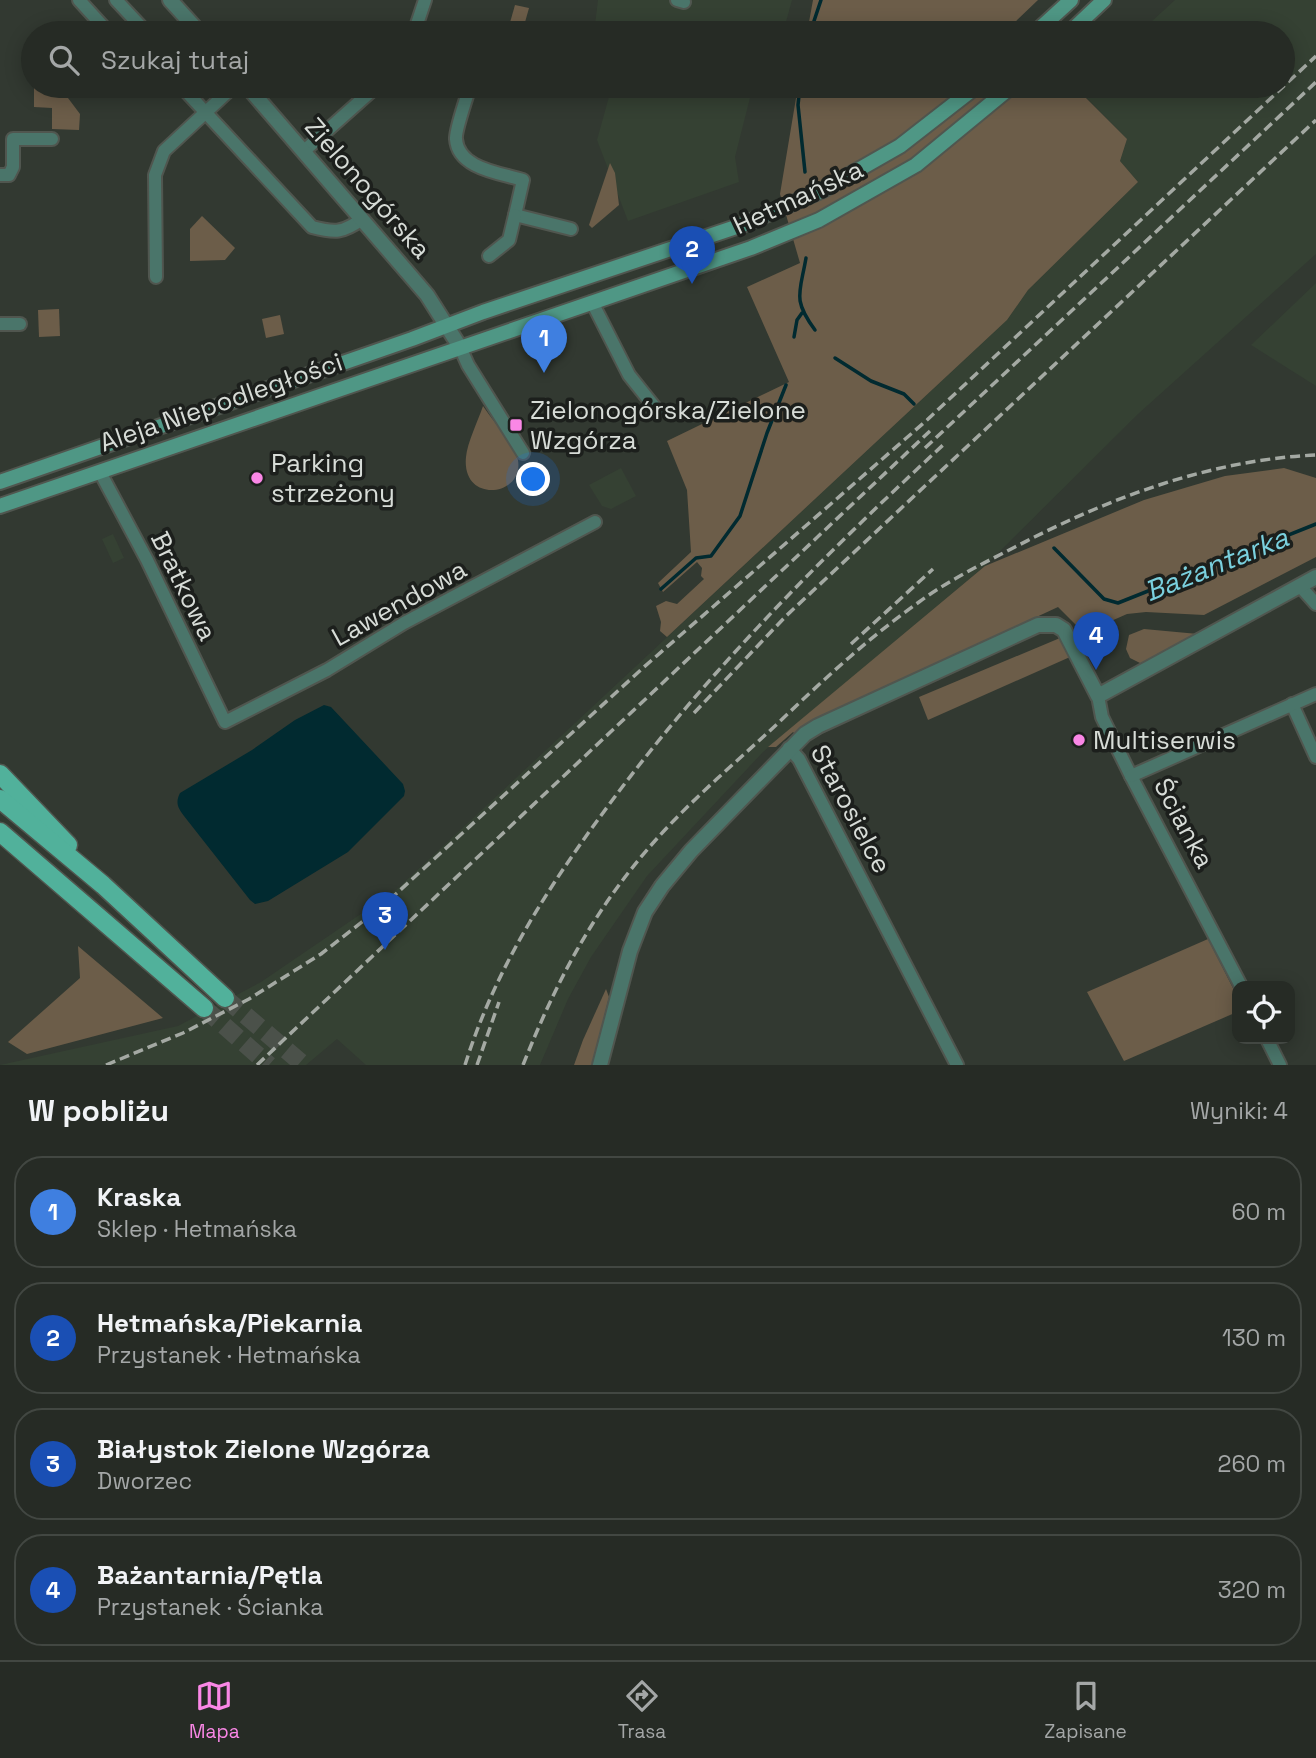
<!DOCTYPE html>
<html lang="pl">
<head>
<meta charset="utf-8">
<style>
	body { margin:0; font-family:"Space Grotesk",sans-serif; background:#2e332d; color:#f1f3f6 }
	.controls { position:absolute; right:21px; bottom:21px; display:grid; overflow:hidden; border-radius:14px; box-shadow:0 4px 18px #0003 }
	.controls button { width:63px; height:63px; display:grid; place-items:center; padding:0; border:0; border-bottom:2px solid #424742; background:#262b25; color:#f1f3f6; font:35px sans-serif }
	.you { position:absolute; left:534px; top:480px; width:24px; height:24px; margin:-18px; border:5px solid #fff; border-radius:50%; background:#1a73e8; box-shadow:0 0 0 10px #1a73e833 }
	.badge { display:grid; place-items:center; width:46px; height:46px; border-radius:50%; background:#fa87e6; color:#fff; font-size:23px; font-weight:700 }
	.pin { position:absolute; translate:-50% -58px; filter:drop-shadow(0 2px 4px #0008) }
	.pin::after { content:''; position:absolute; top:37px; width:24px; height:21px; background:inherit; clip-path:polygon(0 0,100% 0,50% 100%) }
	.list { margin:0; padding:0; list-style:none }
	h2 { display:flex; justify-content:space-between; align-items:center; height:91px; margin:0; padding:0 28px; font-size:30px }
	h2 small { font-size:23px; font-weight:400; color:#a4a7a7 }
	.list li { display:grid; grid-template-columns:46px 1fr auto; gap:21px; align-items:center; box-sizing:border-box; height:112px; margin:0 14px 14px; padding:0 14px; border:2px solid #424742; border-radius:28px }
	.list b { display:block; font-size:26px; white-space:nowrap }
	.list p { margin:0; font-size:23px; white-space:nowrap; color:#a4a7a7 }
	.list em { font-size:23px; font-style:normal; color:#a4a7a7 }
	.icon { flex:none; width:38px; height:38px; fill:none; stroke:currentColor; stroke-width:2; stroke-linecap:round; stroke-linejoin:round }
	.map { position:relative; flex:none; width:1316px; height:1065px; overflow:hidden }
	.search { position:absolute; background:#262b25; box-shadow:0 4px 18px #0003; left:21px; right:21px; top:21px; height:77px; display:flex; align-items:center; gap:18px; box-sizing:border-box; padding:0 24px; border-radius:38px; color:#a4a7a7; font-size:26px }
	.sheet { height:595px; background:#262b25 }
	nav { display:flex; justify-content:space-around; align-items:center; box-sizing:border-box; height:98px; border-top:2px solid #424742; background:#262b25; font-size:19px; color:#a4a7a7 }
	nav a { display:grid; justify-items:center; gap:4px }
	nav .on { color:#fa87e6 }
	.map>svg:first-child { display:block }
	.built { fill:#354133 }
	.green { fill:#6c5d49 }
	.water { fill:#012a30 }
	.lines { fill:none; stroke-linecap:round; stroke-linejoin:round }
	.stream { stroke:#012a30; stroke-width:3.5 }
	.primary-tunnel { stroke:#4b514a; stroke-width:18; stroke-dasharray:18 9; stroke-linecap:butt }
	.minor-casing { stroke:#50564f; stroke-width:16 }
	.tertiary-casing { stroke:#50564f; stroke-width:18 }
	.secondary-casing { stroke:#50564f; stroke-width:18 }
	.primary-casing { stroke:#50564f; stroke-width:21 }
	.minor { stroke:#4a756a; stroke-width:12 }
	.tertiary { stroke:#4a756a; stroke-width:14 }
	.secondary { stroke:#4f9785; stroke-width:14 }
	.primary { stroke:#51b19b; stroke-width:18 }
	.rail { stroke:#a4a9a3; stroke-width:3.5; stroke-dasharray:10 5; stroke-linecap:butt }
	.poi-dot { fill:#fa87e6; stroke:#1c1f1c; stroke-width:2.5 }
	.labels { text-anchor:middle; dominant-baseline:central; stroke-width:7; stroke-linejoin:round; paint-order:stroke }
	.street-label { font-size:26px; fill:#d7dcd7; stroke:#1c1f1c }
	.poi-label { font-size:26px; fill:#d7dcd7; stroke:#1c1f1c; text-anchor:start }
	.water-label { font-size:28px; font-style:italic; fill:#7ad0de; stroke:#1c1f1c }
</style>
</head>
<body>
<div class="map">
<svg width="1316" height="1065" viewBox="0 0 1316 1065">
	<rect width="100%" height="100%" fill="#323931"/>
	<g class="built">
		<path d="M598,0H792L783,33H594Z"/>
		<path d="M1175,0H1316V254L1138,414L985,566L763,752L647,876L591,957L568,999L540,1065H366L337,1039L306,1065H0L178,1026L261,982L396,890L1007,320L1028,290L1138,182L1120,161L1127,139L1079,90L1083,86H1283V33H1139Z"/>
		<path d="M612,86H753L735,157L739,182L628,221L597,140Z"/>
		<path d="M1316,283V386L1251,345Z"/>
		<path d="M621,468L636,496L611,509L602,506L589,485Z"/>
		<path d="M113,534L124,558L113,563L102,539Z"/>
	</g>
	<g class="green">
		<path d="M813,0H1038L1014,23L1024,33H807Z"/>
		<path d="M515,5L529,8L522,33H507Z"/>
		<path d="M34,86H59L80,114L79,130L52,129V108L34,107Z"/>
		<path d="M798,86H1074L1127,139L1120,161L1138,182L1028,290L1007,320L667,637L660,631L661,622L656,606L666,601L677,604L704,579L701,576L702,568L697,562L663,592L658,583L691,552L687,490L667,441L789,382L747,287L800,263L780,194Z"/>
		<path d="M610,163L615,173L619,205L592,228L589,225Z"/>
		<path d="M202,216L235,248L225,260L190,261V229Z"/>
		<path d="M59,309L60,336L39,337L38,310Z"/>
		<path d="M280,315L284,334L266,338L262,319Z"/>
		<path d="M483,406C491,418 513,444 517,456C529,496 461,506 466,457C467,443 478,421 483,406Z"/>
		<path d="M1284,468L1316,478V557L1204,615L1146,612L1127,614L1084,633L1058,607L816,720L795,734L793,732L776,747H768L985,566L1144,500L1225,476Z"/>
		<path d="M1144,629L1198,634L1146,663H1140L1130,658L1126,649L1129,635Z"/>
		<path d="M1060,638L1070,657L928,720L919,697Z"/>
		<path d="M1208,939L1237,996V1012L1124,1061L1087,992Z"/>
		<path d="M78,946L163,1018L27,1054L8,1042L80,978Z"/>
		<path d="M606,989L609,997L592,1065H574L583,1040Z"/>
	</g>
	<path class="water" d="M324,705L331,707L403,784L405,791L404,796L348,852L268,901L255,904L250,900L184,816C178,808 175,803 180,793L252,750L295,720Z"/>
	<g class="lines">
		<g class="stream">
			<path d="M810,33L821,0"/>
			<path d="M800,86L798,105L805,172"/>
			<path d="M806,258C800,293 792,299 815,330"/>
			<path d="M794,337L797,320L802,313"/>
			<path d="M835,358L871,381L904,394L914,404"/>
			<path d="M1054,548L1104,599L1118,603L1316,524"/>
			<path d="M661,589L696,558L711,556L740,516L767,433L786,385"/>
		</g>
		<g class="primary-tunnel">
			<path d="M225,998L304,1065"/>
			<path d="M204,1008L269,1065"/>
		</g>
		<g class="minor-casing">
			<g id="minor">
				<path d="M79,0L109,33"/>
				<path d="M116,0L147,33"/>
				<path d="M677,0L684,2"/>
				<path d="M414,33L425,0"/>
				<path d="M181,86L312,227C335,233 343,233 362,219"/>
				<path d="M470,86C467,97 455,130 456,139C458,169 501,173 523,180L515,215L571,229"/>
				<path d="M304,151L377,86"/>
				<path d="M0,175H9L13,167V139H52"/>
				<path d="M489,256L509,240L515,215"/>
				<path d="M156,277L155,175L164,151L234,86"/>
				<path d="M592,302L629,375L657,410"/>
				<path d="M0,324H20"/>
				<path d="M460,347L468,365L523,453"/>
				<path d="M100,472L147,560L225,722L327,670L404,623L595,522"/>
				<path d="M1300,586L1316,604"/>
				<path d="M1098,696L1102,717L1131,776L1241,986"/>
				<path d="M1292,704L1316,757"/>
				<path d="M789,748L799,759L957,1065"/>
				<path d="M1131,776L1316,694"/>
				<path d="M1267,1039L1280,1065"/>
			</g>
		</g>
		<g class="tertiary-casing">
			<g id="tertiary">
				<path d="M170,0L200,33"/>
				<path d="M247,86L427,295L460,347"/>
				<path d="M600,1065L630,951L645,912L662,886L691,851L805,734L818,726L1038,625H1056L1064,630L1098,696L1316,577"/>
			</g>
		</g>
		<g class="secondary-casing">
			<g id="secondary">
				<path d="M1035,33L1071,0"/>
				<path d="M1069,33L1104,0"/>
				<path d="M0,482L412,339L483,312L742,225L823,190L900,146L977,86"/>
				<path d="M0,506L751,248L819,220L916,165L1012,86"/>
			</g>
		</g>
		<g class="primary-casing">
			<g id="primary">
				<path d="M0,774L68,845"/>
				<path d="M0,799L103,885L225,998"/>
				<path d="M0,832L204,1008"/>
			</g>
		</g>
		<use href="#minor" class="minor"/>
		<use href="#tertiary" class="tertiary"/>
		<use href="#secondary" class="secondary"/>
		<use href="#primary" class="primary"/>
		<g class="rail">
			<path d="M925,448L1316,82"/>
			<path d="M851,644L933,569"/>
			<path d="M694,713L786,616L1316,120"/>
			<path d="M106,1065L183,1033L249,999L321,954L385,904L644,667L927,420L1316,56"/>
			<path d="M257,1065L930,431"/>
			<path d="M465,1065C495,969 548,887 608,806C707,672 821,558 943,445"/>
			<path d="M477,1065L499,1002"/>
			<path d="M523,1065C556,982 593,911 653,843C690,801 734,764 775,726C821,682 867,639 919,602C949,580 982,564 1015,547C1109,498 1209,460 1316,455"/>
		</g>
	</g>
	<g class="poi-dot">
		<rect x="509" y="418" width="14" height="14" rx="3.5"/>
		<circle cx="257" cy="478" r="7"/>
		<circle cx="1079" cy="740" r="7"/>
	</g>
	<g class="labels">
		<g class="street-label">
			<text transform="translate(368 188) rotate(49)">Zielonogórska</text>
			<text transform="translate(798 197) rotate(-25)">Hetmańska</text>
			<text transform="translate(221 402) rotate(-19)">Aleja Niepodległości</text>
			<text transform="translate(184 586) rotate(64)">Bratkowa</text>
			<text transform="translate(399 603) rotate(-29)">Lawendowa</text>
			<text transform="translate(851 809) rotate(62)">Starosielce</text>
			<text transform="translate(1184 823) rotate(62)">Ścianka</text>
		</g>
		<g class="poi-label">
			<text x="530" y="410">Zielonogórska/Zielone<tspan x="530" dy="30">Wzgórza</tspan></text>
			<text x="271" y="463">Parking<tspan x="271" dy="30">strzeżony</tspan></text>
			<text x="1093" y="740">Multiserwis</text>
		</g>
		<g class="water-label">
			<text transform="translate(1216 564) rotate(-22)">Bażantarka</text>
		</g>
	</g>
</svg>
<div class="controls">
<button><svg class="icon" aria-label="locate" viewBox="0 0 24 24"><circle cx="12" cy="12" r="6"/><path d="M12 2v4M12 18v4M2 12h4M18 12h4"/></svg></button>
</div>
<div class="you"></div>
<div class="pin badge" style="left:544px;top:373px;background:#3f7fe0">1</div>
<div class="pin badge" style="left:692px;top:284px;background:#1a4fb4">2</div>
<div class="pin badge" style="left:385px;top:950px;background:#1a4fb4">3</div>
<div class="pin badge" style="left:1096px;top:670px;background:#1a4fb4">4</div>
<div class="search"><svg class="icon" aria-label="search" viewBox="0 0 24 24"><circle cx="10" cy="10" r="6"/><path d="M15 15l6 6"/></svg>Szukaj tutaj</div>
</div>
<section class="sheet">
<h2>W pobliżu<small>Wyniki: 4</small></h2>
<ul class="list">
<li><span class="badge" style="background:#3f7fe0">1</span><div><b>Kraska</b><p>Sklep · Hetmańska</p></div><em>60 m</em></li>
<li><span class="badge" style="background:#1a4fb4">2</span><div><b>Hetmańska/Piekarnia</b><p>Przystanek · Hetmańska</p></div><em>130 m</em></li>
<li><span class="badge" style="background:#1a4fb4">3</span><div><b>Białystok Zielone Wzgórza</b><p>Dworzec</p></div><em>260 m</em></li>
<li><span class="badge" style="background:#1a4fb4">4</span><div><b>Bażantarnia/Pętla</b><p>Przystanek · Ścianka</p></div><em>320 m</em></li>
</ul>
</section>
<nav>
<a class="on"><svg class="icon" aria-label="map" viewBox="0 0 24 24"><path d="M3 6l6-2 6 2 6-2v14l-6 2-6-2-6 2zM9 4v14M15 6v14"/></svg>Mapa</a>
<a><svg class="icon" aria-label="directions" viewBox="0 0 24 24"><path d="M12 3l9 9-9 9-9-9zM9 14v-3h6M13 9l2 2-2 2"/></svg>Trasa</a>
<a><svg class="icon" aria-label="saved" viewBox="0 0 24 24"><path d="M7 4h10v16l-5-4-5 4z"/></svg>Zapisane</a>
</nav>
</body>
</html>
